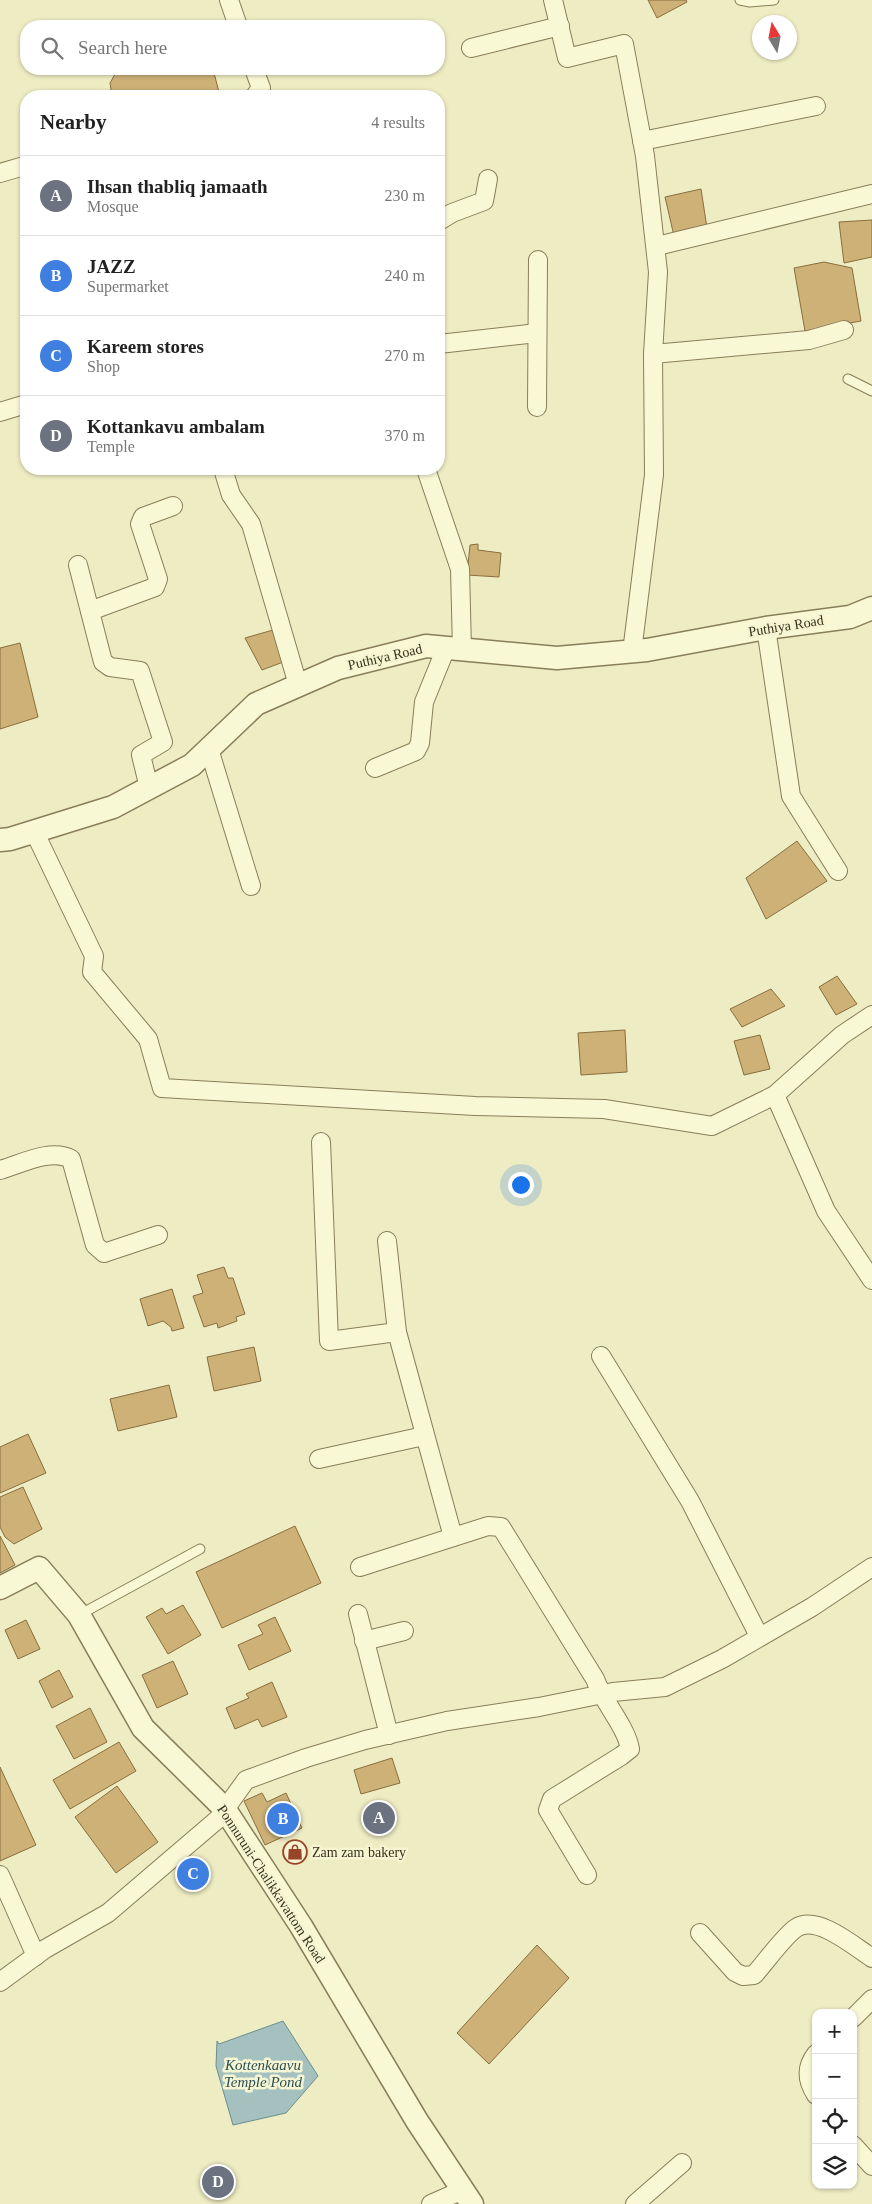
<!DOCTYPE html>
<html lang="en">
<head>
<meta charset="utf-8">
<style>
	body { margin:0; font-family:"Times New Roman",serif; background:#f2f2f2; color:#222 }
	.controls { position:absolute; right:15px; bottom:15px; display:grid; overflow:hidden; border-radius:10px; box-shadow:0 1px 4px #0004 }
	.controls button { width:45px; height:45px; display:grid; place-items:center; padding:0; border:0; border-bottom:1px solid #e0e0e0; background:#fff; color:#222; font:25px sans-serif }
	.compass { position:absolute; left:752px; top:15px; width:45px; height:45px; border-radius:50%; background:#fff; box-shadow:0 1px 4px #0004; rotate:350deg }
	.you { position:absolute; left:520px; top:1184px; width:18px; height:18px; margin:-12px; border:4px solid #fff; border-radius:50%; background:#1a73e8; box-shadow:0 0 0 8px #1a73e833 }
	.badge { display:grid; place-items:center; width:32px; height:32px; border-radius:50%; background:#0f766e; color:#fff; font-size:16px; font-weight:700 }
	.pin { position:absolute; translate:-50% -50%; border:2px solid #fff; box-shadow:0 1px 5px #0006 }
	.list { margin:0; padding:0; list-style:none }
	h2 { display:flex; justify-content:space-between; align-items:center; height:65px; margin:0; padding:0 20px; font-size:21px }
	h2 small { font-size:16px; font-weight:400; color:#767676 }
	.list li { display:grid; grid-template-columns:32px 1fr auto; gap:15px; align-items:center; box-sizing:border-box; height:80px; padding:0 20px; border-top:1px solid #e0e0e0 }
	.list b { display:block; font-size:19px; white-space:nowrap }
	.list p { margin:0; font-size:16px; white-space:nowrap; color:#767676 }
	.list em { font-size:16px; font-style:normal; color:#767676 }
	.icon { flex:none; width:28px; height:28px; fill:none; stroke:currentColor; stroke-width:2; stroke-linecap:round; stroke-linejoin:round }
	.map { position:relative; flex:none; width:872px; height:2204px; overflow:hidden }
	.search { position:absolute; background:#fff; box-shadow:0 1px 4px #0004; left:20px; top:20px; width:425px; height:55px; display:flex; align-items:center; gap:12px; box-sizing:border-box; padding:0 18px; border-radius:20px; color:#767676; font-size:19px }
	.panel { position:absolute; background:#fff; box-shadow:0 1px 4px #0004; left:20px; top:90px; width:425px; height:385px; border-radius:20px }
	.map>svg:first-child { display:block }
	.water { fill:#a4c1c0; stroke:#6b8f8f }
	.building { fill:#cdb177; stroke:#886e3e }
	.lines { fill:none; stroke-linecap:round; stroke-linejoin:round }
	.service-casing { stroke:#887e59; stroke-width:11 }
	.minor-casing { stroke:#887e59; stroke-width:20 }
	.tertiary-casing { stroke:#887e59; stroke-width:25 }
	.service { stroke:#f9f8d5; stroke-width:9 }
	.minor { stroke:#f9f8d5; stroke-width:18 }
	.tertiary { stroke:#f9f8d5; stroke-width:22 }
	.labels { text-anchor:middle; dominant-baseline:central; stroke-width:5; stroke-linejoin:round; paint-order:stroke }
	.street-label { font-size:14px; fill:#38311d; stroke:#f6f5d2 }
	.poi-label { font-size:14px; fill:#38311d; stroke:#f6f5d2; text-anchor:start }
	.water-label { font-size:15px; font-style:italic; fill:#2c5058; stroke:#f6f5d2 }
</style>
</head>
<body>
<div class="map">
<svg width="872" height="2204" viewBox="0 0 872 2204">
	<rect width="100%" height="100%" fill="#eeecc2"/>
	<path class="water" d="M283,2021L318,2076L286,2113L233,2125L216,2066L217,2041L219,2044Z"/>
	<g class="building">
		<path d="M648,0H686L687,2L657,18Z"/>
		<path d="M118,69H213L220,96H112L110,83Z"/>
		<path d="M701,189L707,228L674,236L665,197Z"/>
		<path d="M872,220V257L844,263L839,222Z"/>
		<path d="M824,262L852,268L861,321L805,331L794,268Z"/>
		<path d="M478,544V550L501,553L499,577L467,575L470,545Z"/>
		<path d="M273,630L286,661L262,670L245,638Z"/>
		<path d="M20,643L38,717L0,729V648Z"/>
		<path d="M797,841L827,881L766,919L746,878Z"/>
		<path d="M837,976L857,1004L836,1015L819,987Z"/>
		<path d="M771,989L785,1006L742,1027L730,1009Z"/>
		<path d="M625,1030L627,1072L581,1075L578,1033Z"/>
		<path d="M760,1035L770,1069L744,1075L734,1041Z"/>
		<path d="M224,1267L228,1278H233L245,1314L236,1317L237,1321L218,1328L217,1323L204,1327L193,1296L203,1293L197,1275Z"/>
		<path d="M172,1289L184,1328L172,1331L171,1327L163,1321L148,1326L140,1299Z"/>
		<path d="M254,1347L261,1381L214,1391L207,1357Z"/>
		<path d="M169,1385L177,1417L118,1431L110,1399Z"/>
		<path d="M28,1434L46,1473L0,1493V1447Z"/>
		<path d="M23,1487L42,1529L14,1544L5,1537L0,1527V1497Z"/>
		<path d="M295,1526L321,1583L222,1628L196,1572Z"/>
		<path d="M0,1536L15,1565L0,1573Z"/>
		<path d="M183,1605L201,1635L168,1654L146,1617L162,1608L166,1614Z"/>
		<path d="M275,1617L291,1651L249,1670L238,1645L263,1634L258,1625Z"/>
		<path d="M26,1620L40,1649L18,1659L5,1630Z"/>
		<path d="M173,1661L188,1694L157,1708L142,1675Z"/>
		<path d="M59,1670L73,1697L52,1708L39,1681Z"/>
		<path d="M272,1682L287,1717L262,1727L258,1719L235,1729L226,1708L249,1698L246,1694Z"/>
		<path d="M90,1708L107,1742L74,1759L56,1726Z"/>
		<path d="M119,1742L136,1771L70,1809L53,1780Z"/>
		<path d="M392,1758L400,1783L361,1794L354,1770Z"/>
		<path d="M0,1767L36,1845L0,1861Z"/>
		<path d="M117,1786L158,1842L116,1873L75,1817Z"/>
		<path d="M262,1793L267,1802L286,1793L302,1828L265,1845L244,1801Z"/>
		<path d="M537,1945L569,1978L489,2064L457,2033Z"/>
	</g>
	<g class="lines">
		<g class="service-casing">
			<g id="service">
				<path d="M740,0L750,2L774,0"/>
				<path d="M848,379L872,391"/>
				<path d="M79,1615L200,1549"/>
			</g>
		</g>
		<g class="minor-casing">
			<g id="minor">
				<path d="M229,0L238,26"/>
				<path d="M553,0L567,58L624,44L645,156L658,272L653,354L654,475L632,652"/>
				<path d="M471,48L560,26"/>
				<path d="M254,69L261,88L255,96"/>
				<path d="M642,141L816,106"/>
				<path d="M0,173L24,166"/>
				<path d="M439,221L452,213L484,201L488,179"/>
				<path d="M657,246L872,194"/>
				<path d="M439,344L537,333"/>
				<path d="M653,354L809,340L844,330"/>
				<path d="M537,407L538,260"/>
				<path d="M0,412L26,404"/>
				<path d="M223,469L231,495L251,524L298,685"/>
				<path d="M426,469L460,569L462,650"/>
				<path d="M78,565L103,662L110,667L140,671L163,742L141,755L149,788"/>
				<path d="M90,611L155,587L158,579L140,524L143,517L173,506"/>
				<path d="M766,628L791,796L838,871"/>
				<path d="M209,749L251,886"/>
				<path d="M375,768L416,751L420,743L424,702L446,648"/>
				<path d="M34,831L94,956L92,972L148,1039L162,1088L475,1106L604,1109L712,1126L775,1095"/>
				<path d="M872,1015L842,1035L775,1095L826,1211L872,1280"/>
				<path d="M321,1142L329,1341L397,1332"/>
				<path d="M0,1170C21,1164 51,1148 71,1159L95,1245L104,1253L158,1235"/>
				<path d="M387,1241L397,1332L453,1537"/>
				<path d="M601,1356L690,1501L759,1636"/>
				<path d="M319,1459L424,1436"/>
				<path d="M360,1567L488,1526L501,1527L595,1679C603,1702 626,1726 630,1749L621,1756L552,1799L548,1810L587,1875"/>
				<path d="M358,1614L389,1735"/>
				<path d="M364,1641L404,1631"/>
				<path d="M0,1875L36,1956"/>
				<path d="M700,1933L735,1972L743,1976L754,1975C765,1963 784,1936 796,1928C817,1914 855,1947 872,1958"/>
				<path d="M0,1982L45,1949L108,1913L218,1819L246,1780L306,1758L365,1740L447,1721L539,1707L613,1692L665,1687L722,1659L812,1607L872,1567"/>
				<path d="M853,2018L872,1999"/>
				<path d="M816,2054C805,2068 807,2081 816,2095"/>
				<path d="M853,2145L872,2166"/>
				<path d="M431,2204L463,2190"/>
				<path d="M635,2204L682,2163"/>
			</g>
		</g>
		<g class="tertiary-casing">
			<g id="tertiary">
				<path d="M0,840L10,839L113,807L192,765L256,704L338,668L426,646L557,658L647,650L766,628L850,617L872,608"/>
				<path d="M0,1588L39,1568L79,1615L143,1728L224,1808L301,1926L417,2121L472,2204"/>
			</g>
		</g>
		<use href="#service" class="service"/>
		<use href="#minor" class="minor"/>
		<use href="#tertiary" class="tertiary"/>
	</g>
	<defs>
		<g id="shop-ring" transform="scale(1.25)"><circle r="9.5" fill="#f6f5d2" stroke="#984428" stroke-width="1.5"/><path d="M-5-2.5h2.3a2.7 3.5 0 0 1 5.4 0H5L5.5 6h-11ZM-1.5-2.5h3a1.5 2.3 0 0 0-3 0Z" fill="#984428"/></g>
	</defs>
	<g fill-rule="evenodd">
		<use href="#shop-ring" x="295" y="1852"/>
	</g>
	<g class="labels">
		<g class="street-label">
			<text transform="translate(786 626) rotate(-9)">Puthiya Road</text>
			<text transform="translate(385 657) rotate(-13)">Puthiya Road</text>
			<text transform="translate(271 1884) rotate(57)">Ponnuruni-Chalikkavattom Road</text>
		</g>
		<g class="poi-label">
			<text x="312" y="1852">Zam zam bakery</text>
		</g>
		<g class="water-label">
			<text x="263" y="2065">Kottenkaavu<tspan x="263" dy="17">Temple Pond</tspan></text>
		</g>
	</g>
</svg>
<div class="controls">
<button>+</button>
<button>−</button>
<button><svg class="icon" aria-label="locate" viewBox="0 0 24 24"><circle cx="12" cy="12" r="6"/><path d="M12 2v4M12 18v4M2 12h4M18 12h4"/></svg></button>
<button><svg class="icon" aria-label="layers" viewBox="0 0 24 24"><path d="M12 4l9 5-9 5-9-5zM3 14l9 5 9-5"/></svg></button>
</div>
<svg class="compass" viewBox="-18 -18 36 36"><path d="M0-13l5 13h-10z" fill="#e53935"/><path d="M0 13l5-13h-10z" fill="#767676"/></svg>
<div class="you"></div>
<div class="pin badge" style="left:379px;top:1818px;background:#6b7280">A</div>
<div class="pin badge" style="left:283px;top:1819px;background:#3f7fe0">B</div>
<div class="pin badge" style="left:193px;top:1874px;background:#3f7fe0">C</div>
<div class="pin badge" style="left:218px;top:2182px;background:#6b7280">D</div>
<div class="search"><svg class="icon" aria-label="search" viewBox="0 0 24 24"><circle cx="10" cy="10" r="6"/><path d="M15 15l6 6"/></svg>Search here</div>
<section class="panel">
<h2>Nearby<small>4 results</small></h2>
<ul class="list">
<li><span class="badge" style="background:#6b7280">A</span><div><b>Ihsan thabliq jamaath</b><p>Mosque</p></div><em>230 m</em></li>
<li><span class="badge" style="background:#3f7fe0">B</span><div><b>JAZZ</b><p>Supermarket</p></div><em>240 m</em></li>
<li><span class="badge" style="background:#3f7fe0">C</span><div><b>Kareem stores</b><p>Shop</p></div><em>270 m</em></li>
<li><span class="badge" style="background:#6b7280">D</span><div><b>Kottankavu ambalam</b><p>Temple</p></div><em>370 m</em></li>
</ul>
</section>
</div>
</body>
</html>
